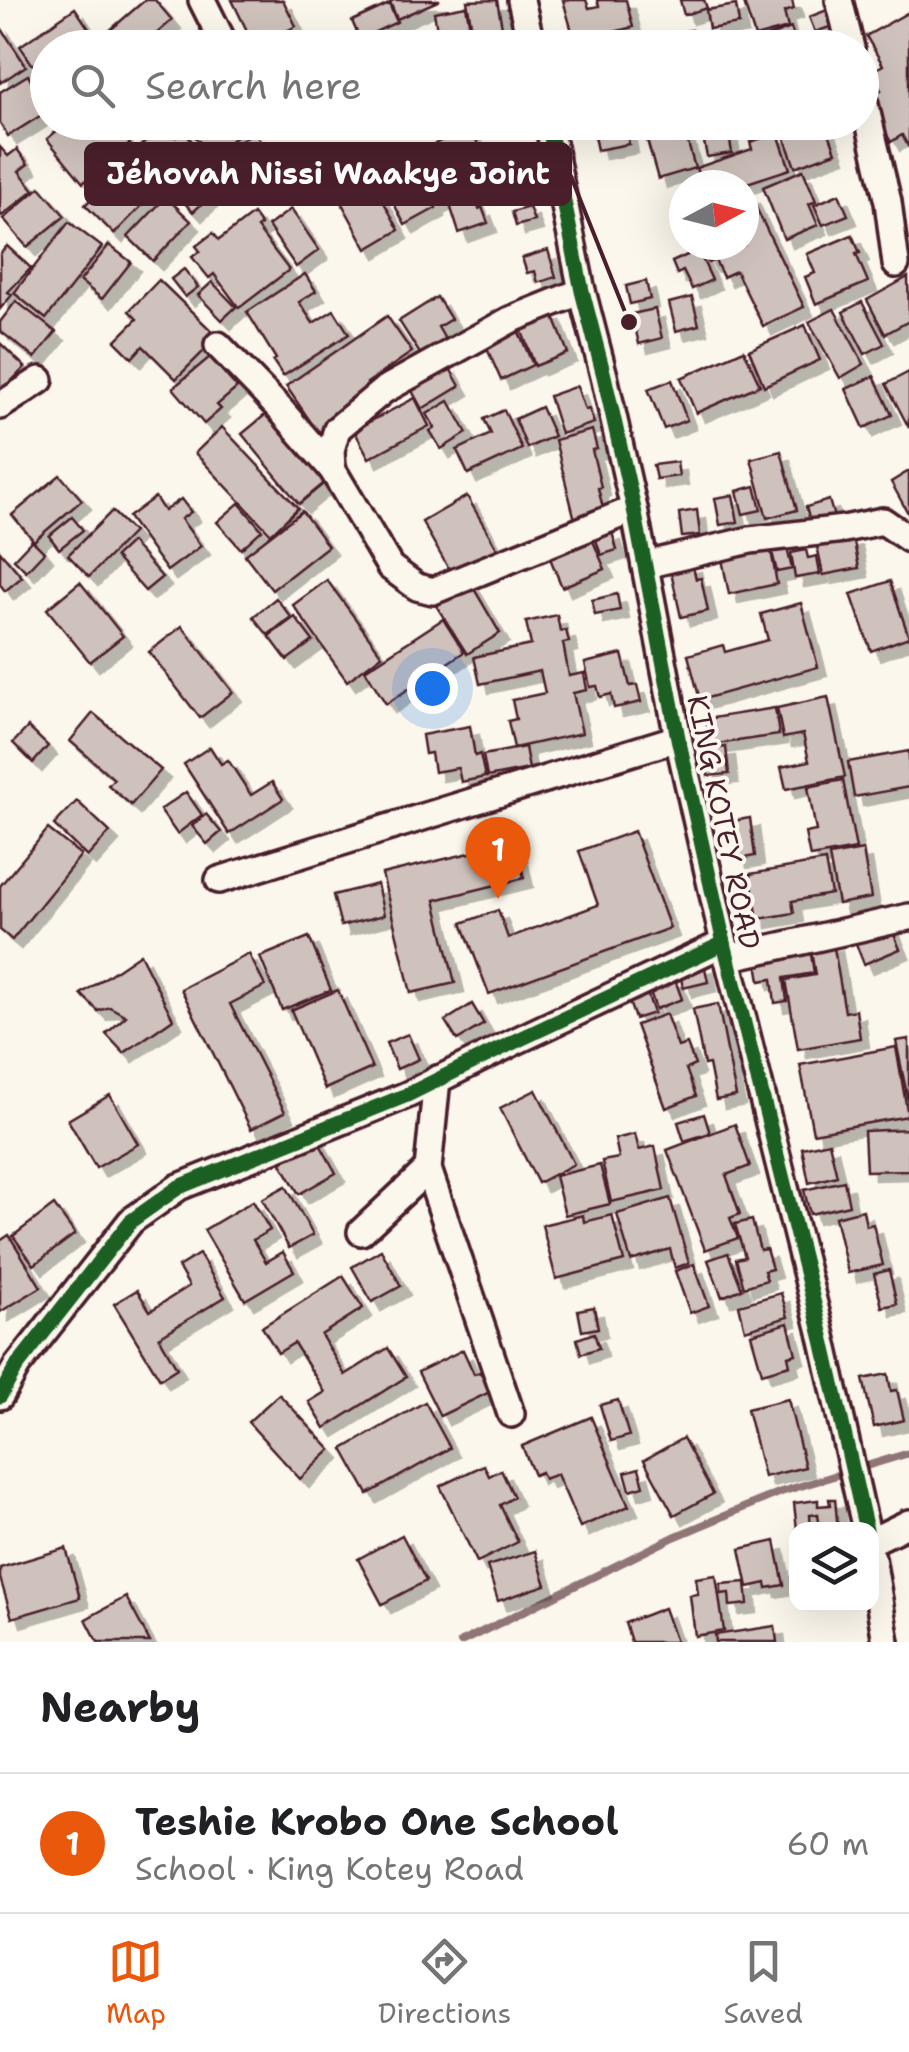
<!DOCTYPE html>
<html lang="en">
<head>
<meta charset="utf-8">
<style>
	body { margin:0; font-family:"Shantell Sans",sans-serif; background:#f2f2f2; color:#202124 }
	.controls { position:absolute; right:30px; bottom:30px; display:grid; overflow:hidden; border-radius:20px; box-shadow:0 10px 40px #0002 }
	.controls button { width:90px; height:90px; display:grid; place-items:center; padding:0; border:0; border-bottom:2px solid #e0e0e0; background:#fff; color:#202124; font:50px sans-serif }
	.compass { position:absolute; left:669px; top:170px; width:90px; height:90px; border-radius:50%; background:#fff; box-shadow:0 10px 40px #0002; rotate:83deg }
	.you { position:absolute; left:432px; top:688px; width:35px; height:35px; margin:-25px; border:8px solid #fff; border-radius:50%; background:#1a73e8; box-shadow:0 0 0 15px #1a73e833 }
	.badge { display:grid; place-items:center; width:65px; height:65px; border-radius:50%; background:#ea580c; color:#fff; font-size:32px; font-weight:700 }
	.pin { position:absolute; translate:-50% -82px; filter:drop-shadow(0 2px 5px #0008) }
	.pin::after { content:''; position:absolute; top:52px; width:35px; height:30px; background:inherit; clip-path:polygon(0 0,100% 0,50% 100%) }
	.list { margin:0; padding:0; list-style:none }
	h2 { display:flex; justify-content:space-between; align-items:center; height:130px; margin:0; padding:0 40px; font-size:42px }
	h2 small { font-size:32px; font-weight:400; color:#757577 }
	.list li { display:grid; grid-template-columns:65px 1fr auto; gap:30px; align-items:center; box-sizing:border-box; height:140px; padding:0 40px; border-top:2px solid #e0e0e0 }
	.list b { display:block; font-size:38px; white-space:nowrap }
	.list p { margin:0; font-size:32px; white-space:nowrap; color:#757577 }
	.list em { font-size:32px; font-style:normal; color:#757577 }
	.icon { flex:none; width:55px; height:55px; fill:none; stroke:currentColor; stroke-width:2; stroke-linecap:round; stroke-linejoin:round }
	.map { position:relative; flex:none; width:909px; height:1642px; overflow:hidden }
	.search { position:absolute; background:#fff; box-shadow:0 10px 40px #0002; left:30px; right:30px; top:30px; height:110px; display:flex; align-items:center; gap:25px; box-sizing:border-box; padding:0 35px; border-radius:55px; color:#757577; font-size:38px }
	.sheet { height:270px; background:#fff }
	nav { display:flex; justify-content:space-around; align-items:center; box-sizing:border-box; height:140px; border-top:2px solid #e0e0e0; background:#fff; font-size:28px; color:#757577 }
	nav a { display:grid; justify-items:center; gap:5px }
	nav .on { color:#ea580c }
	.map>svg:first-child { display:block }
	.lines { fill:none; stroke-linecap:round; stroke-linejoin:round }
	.stream { stroke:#907477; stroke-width:8 }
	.building { fill:#cfc2bc; stroke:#4a1f2b; stroke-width:2.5; filter:url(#shadow) }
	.minor-casing { stroke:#4a1f2b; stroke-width:32 }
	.minor { stroke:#fbf7ec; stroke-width:25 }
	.cycleway-casing { stroke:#fbf7ec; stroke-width:21 }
	.cycleway { stroke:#1b5e20; stroke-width:15 }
	.labels { text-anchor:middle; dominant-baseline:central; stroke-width:8; stroke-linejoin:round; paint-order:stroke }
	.street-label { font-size:28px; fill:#4a1f2b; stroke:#fbf7ec }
	.leader { fill:none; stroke:#4a1f2b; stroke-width:4 }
	.callout-dot { fill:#4a1f2b; stroke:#fbf7ec; stroke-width:4 }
	.callout { fill:#4a1f2b; stroke:#4a1f2b; stroke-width:4 }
	.callout-label { font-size:30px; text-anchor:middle; font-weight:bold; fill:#fff }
</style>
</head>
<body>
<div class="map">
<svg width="909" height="1642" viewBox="0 0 909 1642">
	<defs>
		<filter id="shadow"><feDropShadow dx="9" dy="9" stdDeviation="0" flood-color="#0004"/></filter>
	</defs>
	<rect width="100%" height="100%" fill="#fbf7ec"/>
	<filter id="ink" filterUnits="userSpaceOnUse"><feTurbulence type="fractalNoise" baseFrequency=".01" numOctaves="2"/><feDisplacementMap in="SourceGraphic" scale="20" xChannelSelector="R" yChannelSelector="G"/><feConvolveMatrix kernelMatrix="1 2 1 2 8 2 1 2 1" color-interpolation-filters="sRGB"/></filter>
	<g filter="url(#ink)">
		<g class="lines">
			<path class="stream" d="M461,1642L674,1537L781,1492L909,1453"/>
		</g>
		<g class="building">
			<path d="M145,0H155L172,20L155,35L160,40L151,48H121L108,32Z"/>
			<path d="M232,0H283L296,26L255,47Z"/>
			<path d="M394,0H440L397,19L390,2Z"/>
			<path d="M497,0L506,48H475L467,1Z"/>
			<path d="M563,0H586L589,8L599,6L597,0H626L633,27L575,42Z"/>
			<path d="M680,0H704L707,8L684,15Z"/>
			<path d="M754,0H792L794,9L784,12L788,28L755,37L744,3Z"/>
			<path d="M389,4L397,22L360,39L352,21Z"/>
			<path d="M736,5L739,24L709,29L706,10Z"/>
			<path d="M466,6L474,48H440L434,12Z"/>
			<path d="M75,8L89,29L63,48H48V58L34,67L20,46Z"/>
			<path d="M827,10L833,26L815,32L809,17Z"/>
			<path d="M909,12V148L902,135L891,142L866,98L881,90L871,72L883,65L866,36Z"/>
			<path d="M0,26L26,66L0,83Z"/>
			<path d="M791,28L798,48H752L750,43Z"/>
			<path d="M691,30L693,46L739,38L741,48H677L675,33Z"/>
			<path d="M89,31L101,48H67Z"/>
			<path d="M663,35L666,48H608Z"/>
			<path d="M28,75L48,107V111L8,136L0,123V92Z"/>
			<path d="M61,122H112L130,144L83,183L47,139L59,129L57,126Z"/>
			<path d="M181,122H230L240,132L214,157Z"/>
			<path d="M591,122H625L629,144L597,150Z"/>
			<path d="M679,122H682L695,168L658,179L645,133Z"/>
			<path d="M700,122H727L732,153L707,157Z"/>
			<path d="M779,122H825L836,152L795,167Z"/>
			<path d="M164,124L176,137L183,131L213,165L222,157L236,173L193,212L136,150Z"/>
			<path d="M469,126L498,183L477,194L472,185L435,205L436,208L405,225L375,167L407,150L410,157Z"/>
			<path d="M255,132L280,177L260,188L236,143Z"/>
			<path d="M778,133L790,169L741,185H702L696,168L752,149L750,142Z"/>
			<path d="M0,147L8,156L17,149L28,164L19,171L34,190L2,216L0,213Z"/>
			<path d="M134,156L162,185L114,234L85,205L110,180L103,174L119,158L125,164Z"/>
			<path d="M362,162L399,230L367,249L329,180Z"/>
			<path d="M803,170L816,201L809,204L818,225L784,239L763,187Z"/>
			<path d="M40,187L65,216L27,247L3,219Z"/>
			<path d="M839,194L848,215L823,225L814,205Z"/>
			<path d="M750,195L804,307L763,326L736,271L723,277L715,260L708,263L699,245H744V197Z"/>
			<path d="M166,197L191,221L153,261L128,237Z"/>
			<path d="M475,197L479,209L482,207L488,223L459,233L450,205Z"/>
			<path d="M529,207L534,221L516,226L512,212Z"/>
			<path d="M291,209L319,250L296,267L268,226Z"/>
			<path d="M253,214L261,225L257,228L289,270L239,308L214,274L209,278L192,257L200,251L196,246L213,233L219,240Z"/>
			<path d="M69,222L102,247L46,319L14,293Z"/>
			<path d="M852,235L860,253L856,254L868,282L816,304L805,277L815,273L807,254Z"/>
			<path d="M109,245L131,262L102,299L80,281Z"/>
			<path d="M7,246L31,268L8,292L12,295L0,309V254Z"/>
			<path d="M548,250L556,277L538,283L535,271L527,273L522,258Z"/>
			<path d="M698,250L712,280L692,289L683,271L677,274L672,262Z"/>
			<path d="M184,269L198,287L185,297L171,279Z"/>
			<path d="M305,274L316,291L299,302L313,323L334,310L349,334L283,376L273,361L276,359L247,312Z"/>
			<path d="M908,277L909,321L885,334L867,300Z"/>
			<path d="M159,280L218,337L176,379L143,346L132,358L115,341L137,319L129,311Z"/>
			<path d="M646,281L650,299L630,304L626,286Z"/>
			<path d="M212,282L236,307L222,320L198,295Z"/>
			<path d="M437,297L451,319L438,327L446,341L422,357L399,321Z"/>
			<path d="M692,297L699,325L676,331L669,303Z"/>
			<path d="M16,301L56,332L35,358L0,331V322Z"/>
			<path d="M862,302L884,344L865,354L843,312Z"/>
			<path d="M655,309L662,338L639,344L632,314Z"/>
			<path d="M834,309L864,364L840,378L809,322Z"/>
			<path d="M552,312L568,353L535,366L521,329L533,325L531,319Z"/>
			<path d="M387,316L412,352L367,383L375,395L319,434L286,386Z"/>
			<path d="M805,325L820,360L764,386L749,350Z"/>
			<path d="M518,330L533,365L501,380L485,344Z"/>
			<path d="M0,343L25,367L0,393Z"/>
			<path d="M744,350L760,385L696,413L681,378Z"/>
			<path d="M210,357L237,388L217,405L221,409L204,424L173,388Z"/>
			<path d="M448,365L460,386L422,409L410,387Z"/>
			<path d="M909,372V428L886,384Z"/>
			<path d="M874,376L892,415L864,428L846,389Z"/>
			<path d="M672,380L687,420L664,429L648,389Z"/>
			<path d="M577,386L585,410L589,409L594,423L561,434L549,396Z"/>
			<path d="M415,398L429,426L369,458L354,430Z"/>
			<path d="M449,401L467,433L441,449L430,431L435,428L427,414Z"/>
			<path d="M541,407L554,436L527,448L515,419Z"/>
			<path d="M271,410L328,480L299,504L242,434Z"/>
			<path d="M504,410L522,449L468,474L457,450L491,434L484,419Z"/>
			<path d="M222,427L298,508L271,534L195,453Z"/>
			<path d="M592,430L597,449L592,450L601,487L598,488L605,516L576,524L555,440Z"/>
			<path d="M781,451L797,510L767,518L751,459Z"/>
			<path d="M677,462L679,476L656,479L653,465Z"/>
			<path d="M909,471V515L891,482Z"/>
			<path d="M60,475L82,500L34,541L12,515Z"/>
			<path d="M755,486L761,510L743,514L737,491Z"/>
			<path d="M733,495L738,522L720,525L715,498Z"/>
			<path d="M467,496L499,552L454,578L422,522Z"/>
			<path d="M155,497L164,511L181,499L191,512L181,519L201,546L167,571L128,517Z"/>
			<path d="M829,500L834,517L811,525L806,507Z"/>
			<path d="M239,503L262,530L241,549L217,522Z"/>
			<path d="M697,510L700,535L682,537L679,513Z"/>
			<path d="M112,511L133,532L89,577L68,555Z"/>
			<path d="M302,511L328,546L272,590L245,555Z"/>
			<path d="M72,517L83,530L59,549L49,536Z"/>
			<path d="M612,532L617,550L601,555L595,537Z"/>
			<path d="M590,534L605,569L562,587L547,551Z"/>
			<path d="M853,537L859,568L823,575L817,545Z"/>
			<path d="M32,540L44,552L26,571L14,559Z"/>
			<path d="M131,542L162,577L145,591L115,557Z"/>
			<path d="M786,544L792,569L777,572L771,548Z"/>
			<path d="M771,550L777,584L729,594L722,559Z"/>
			<path d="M806,550L808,558L817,556L820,574L795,578L791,553Z"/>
			<path d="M0,551L22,577L5,591L0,584Z"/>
			<path d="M692,563L696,579L701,578L708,611L681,617L670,568Z"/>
			<path d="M327,580L382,655L347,681L293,605Z"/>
			<path d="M890,581L909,637L871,651L851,594Z"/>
			<path d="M80,582L123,636L90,662L47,609Z"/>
			<path d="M470,582L500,633L467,654L435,604Z"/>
			<path d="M617,594L620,610L595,615L592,600Z"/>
			<path d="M276,598L291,617L268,635L253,617Z"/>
			<path d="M801,603L818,667L700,700L688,655L723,645L725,652L768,640L761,614Z"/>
			<path d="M557,615L560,631L566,630L569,642L563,643L569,676L584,673L587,690L573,693L582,733L514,748L508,721L516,719L512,700L545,693L540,671L480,684L474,657L531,645L526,622Z"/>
			<path d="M295,617L313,641L287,660L269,636Z"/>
			<path d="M443,619L464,652L386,704L365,670Z"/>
			<path d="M182,626L233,692L200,718L149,652Z"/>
			<path d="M622,654L630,686L637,685L641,702L614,708L611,694L600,697L597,686L590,687L585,663Z"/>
			<path d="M828,697L845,777L786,789L781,767L809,761L803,734L783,738L777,708Z"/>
			<path d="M775,708L779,735L710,745L706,719Z"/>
			<path d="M93,713L161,770L131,805L108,785L114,779L70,741Z"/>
			<path d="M470,726L475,756L480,754L485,777L461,782L458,768L434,772L431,753L425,754L422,735Z"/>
			<path d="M28,727L48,746L33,763L13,743Z"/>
			<path d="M210,747L221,764L228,760L251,795L272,782L283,799L229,834L184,764Z"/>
			<path d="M525,747L529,769L487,777L483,755Z"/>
			<path d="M726,747L729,774L708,776L705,750Z"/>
			<path d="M909,751V787L854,797L848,762Z"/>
			<path d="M843,780L856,849L810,857L805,833L816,831L808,787Z"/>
			<path d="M186,792L202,815L177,834L160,810Z"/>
			<path d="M77,801L110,832L87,857L54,825Z"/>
			<path d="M206,814L221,832L207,844L192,826Z"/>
			<path d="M750,818L755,856L738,859L732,821Z"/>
			<path d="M48,829L81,855L12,940L0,930V886Z"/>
			<path d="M634,831L670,928L489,994L462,923L498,910L508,938L598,905L579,851Z"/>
			<path d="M516,842L524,878L435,900L455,983L411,993L382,874Z"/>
			<path d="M863,850L871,898L838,904L829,856Z"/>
			<path d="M825,861L831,894L792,901L794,913L758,919L750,874Z"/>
			<path d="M377,884L384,915L341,926L333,895Z"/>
			<path d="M888,920L900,949L864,964L852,934Z"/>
			<path d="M309,937L331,990L282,1010L260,957Z"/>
			<path d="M833,942L845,1012L856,1010L860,1038L798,1049L786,980L815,975L810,945Z"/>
			<path d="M140,954L173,1019L124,1053L106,1034L126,1016L110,1007L98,1011L81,994Z"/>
			<path d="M249,954L265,986L230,1004L285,1112L251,1129L181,989Z"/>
			<path d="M811,954L814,973L784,978L787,1001L775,1003L772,979L760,981L757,962Z"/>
			<path d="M704,963L708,982L683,988L679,968Z"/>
			<path d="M674,977L682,999L656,1009L648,986Z"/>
			<path d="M338,990L372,1068L325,1089L291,1010Z"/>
			<path d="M646,990L654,1013L635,1019L627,996Z"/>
			<path d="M472,1004L484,1024L457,1040L445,1021Z"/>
			<path d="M718,1004L736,1096L716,1100L709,1064L704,1065L693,1009Z"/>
			<path d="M666,1014L678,1047L687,1044L695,1065L686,1069L696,1096L666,1108L636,1025Z"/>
			<path d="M408,1034L419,1059L397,1069L386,1043Z"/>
			<path d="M909,1039V1105L896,1041Z"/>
			<path d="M896,1047L908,1116L813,1133L800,1065Z"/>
			<path d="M536,1090L574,1164L538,1183L500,1108Z"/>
			<path d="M110,1095L138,1144L96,1168L68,1120Z"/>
			<path d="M704,1114L710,1133L684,1141L678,1122Z"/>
			<path d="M735,1124L750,1166L726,1175L740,1214L730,1218L738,1238L705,1250L667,1150Z"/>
			<path d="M909,1129V1170L866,1171L864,1131Z"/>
			<path d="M635,1134L639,1150L655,1146L664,1190L611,1202L602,1161L619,1158L615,1139Z"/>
			<path d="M316,1137L336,1173L299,1194L278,1158Z"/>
			<path d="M829,1142L837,1176L809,1183L802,1148Z"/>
			<path d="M600,1165L610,1204L565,1215L555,1176Z"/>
			<path d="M844,1181L849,1205L810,1214L804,1190Z"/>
			<path d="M286,1186L313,1235L289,1248L262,1199Z"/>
			<path d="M670,1198L689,1263L675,1268L670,1249L631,1261L617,1214Z"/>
			<path d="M253,1201L270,1230L253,1240L266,1262L283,1252L294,1271L245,1300L204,1230Z"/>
			<path d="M54,1205L75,1234L34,1265L13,1236Z"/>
			<path d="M863,1210L866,1226L873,1224L883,1265L848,1273L835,1217Z"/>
			<path d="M583,1215L584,1222L612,1215L624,1261L556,1279L542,1225Z"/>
			<path d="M752,1220L760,1250L766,1249L772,1269L764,1271L767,1280L744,1287L736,1259L745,1257L735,1224Z"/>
			<path d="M9,1235L41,1287L0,1312V1241Z"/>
			<path d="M381,1250L401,1286L372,1302L352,1267Z"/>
			<path d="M728,1253L742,1289L722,1297L708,1260Z"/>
			<path d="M199,1254L225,1297L159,1337L177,1368L160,1379L114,1304L137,1290L150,1311L189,1286L178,1267Z"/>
			<path d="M694,1264L709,1306L690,1313L675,1271Z"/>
			<path d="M889,1270L897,1304L882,1307L874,1274Z"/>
			<path d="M343,1276L363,1308L321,1335L345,1375L388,1348L406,1377L325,1428L309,1402L325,1392L294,1343L278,1353L262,1327Z"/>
			<path d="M781,1293L788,1317L745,1330L739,1305Z"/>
			<path d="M594,1307L598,1328L582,1331L578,1310Z"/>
			<path d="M788,1323L796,1354L788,1356L790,1365L762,1373L751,1334Z"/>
			<path d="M594,1333L599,1348L581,1354L577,1339Z"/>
			<path d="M463,1350L474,1374L480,1372L490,1392L440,1416L418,1372Z"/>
			<path d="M888,1374L891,1391L897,1390L904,1420L874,1427L863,1379Z"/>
			<path d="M279,1394L331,1450L300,1479L248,1422Z"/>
			<path d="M788,1399L805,1467L764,1477L747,1409Z"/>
			<path d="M618,1400L629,1436L611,1441L600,1405Z"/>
			<path d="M425,1402L450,1448L368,1494L343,1449Z"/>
			<path d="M591,1417L629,1506L580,1527L557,1474L544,1479L541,1472L534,1475L522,1446Z"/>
			<path d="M683,1438L713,1494L674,1515L644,1460Z"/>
			<path d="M484,1465L489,1476L501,1470L514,1497L500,1505L518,1542L477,1562L440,1486Z"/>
			<path d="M639,1468L644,1486L630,1490L625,1472Z"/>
			<path d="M829,1499H835L838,1530H820L818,1514L810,1515L811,1530H797L794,1503L818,1500V1506L830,1505Z"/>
			<path d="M402,1535L426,1581L382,1604L358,1559Z"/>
			<path d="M775,1541L784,1585L767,1588L766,1583L748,1587L740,1549Z"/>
			<path d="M66,1548L80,1598L12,1618L0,1578V1568Z"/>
			<path d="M535,1551L546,1585L498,1601L487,1566Z"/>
			<path d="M716,1575L724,1631L695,1636L690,1595L698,1594L696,1578Z"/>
			<path d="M746,1582L748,1604L730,1606L729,1593L721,1594V1584Z"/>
			<path d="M126,1597L150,1642H98L86,1619Z"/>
			<path d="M664,1608L676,1642H631L625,1623Z"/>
			<path d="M775,1626L777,1642H716L715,1635Z"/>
		</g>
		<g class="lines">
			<g class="minor-casing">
				<g id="minor">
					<path d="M202,0L226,48"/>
					<path d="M521,0L532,48"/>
					<path d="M839,0L851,48"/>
					<path d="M862,92L888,202L896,264"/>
					<path d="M548,122L582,291L604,376L634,509L678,738L724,943L823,1340L866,1530"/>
					<path d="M218,345L279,408L332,469L331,450L337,429L384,390L510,320L582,291"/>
					<path d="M0,406L40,380"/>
					<path d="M332,469L390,567L417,587L433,591L634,509"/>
					<path d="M645,565L750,540L844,529L883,521L909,539"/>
					<path d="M219,880L678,738"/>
					<path d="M727,958L909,917"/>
					<path d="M437,1079L428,1169L511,1414"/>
					<path d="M361,1232L428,1169"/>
					<path d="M0,1396L17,1366L131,1221L179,1187L407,1095L516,1041L724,943"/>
					<path d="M872,1541L909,1523"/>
					<path d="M872,1558L886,1642"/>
				</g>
			</g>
			<use href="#minor" class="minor"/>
			<g class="cycleway-casing">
				<g id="cycleway">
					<path d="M548,122L582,291L604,376L634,509L678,738L724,943L823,1340L866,1530"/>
					<path d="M0,1396L17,1366L131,1221L179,1187L407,1095L516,1041L724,943"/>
				</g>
			</g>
			<use href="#cycleway" class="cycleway"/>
		</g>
	</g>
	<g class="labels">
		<g class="street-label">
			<text transform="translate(724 822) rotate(78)">KING KOTEY ROAD</text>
		</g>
	</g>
	<path class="leader" d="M629 322L570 174"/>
	<circle class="callout-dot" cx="629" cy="322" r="10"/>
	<rect class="callout" x="86" y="144" width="484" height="60" rx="10"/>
	<g class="callout-label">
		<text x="328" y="184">Jéhovah Nissi Waakye Joint</text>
	</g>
</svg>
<div class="controls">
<button><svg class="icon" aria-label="layers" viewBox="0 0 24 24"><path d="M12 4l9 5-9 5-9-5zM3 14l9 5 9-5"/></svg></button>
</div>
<svg class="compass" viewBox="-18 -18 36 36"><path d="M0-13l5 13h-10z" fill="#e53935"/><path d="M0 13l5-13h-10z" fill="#757577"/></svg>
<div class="you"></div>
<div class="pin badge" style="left:498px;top:899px">1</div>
<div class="search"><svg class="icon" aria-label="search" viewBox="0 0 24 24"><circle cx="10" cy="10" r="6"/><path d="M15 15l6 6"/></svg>Search here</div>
</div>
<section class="sheet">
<h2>Nearby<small></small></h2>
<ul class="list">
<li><span class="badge">1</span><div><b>Teshie Krobo One School</b><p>School · King Kotey Road</p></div><em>60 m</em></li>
</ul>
</section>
<nav>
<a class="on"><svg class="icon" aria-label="map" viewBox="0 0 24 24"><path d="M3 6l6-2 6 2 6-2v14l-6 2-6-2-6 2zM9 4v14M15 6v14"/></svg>Map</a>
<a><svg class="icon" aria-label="directions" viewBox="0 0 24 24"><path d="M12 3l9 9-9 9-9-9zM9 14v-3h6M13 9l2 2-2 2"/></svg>Directions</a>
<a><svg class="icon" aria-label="saved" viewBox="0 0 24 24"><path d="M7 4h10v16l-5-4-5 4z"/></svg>Saved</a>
</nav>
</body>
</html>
